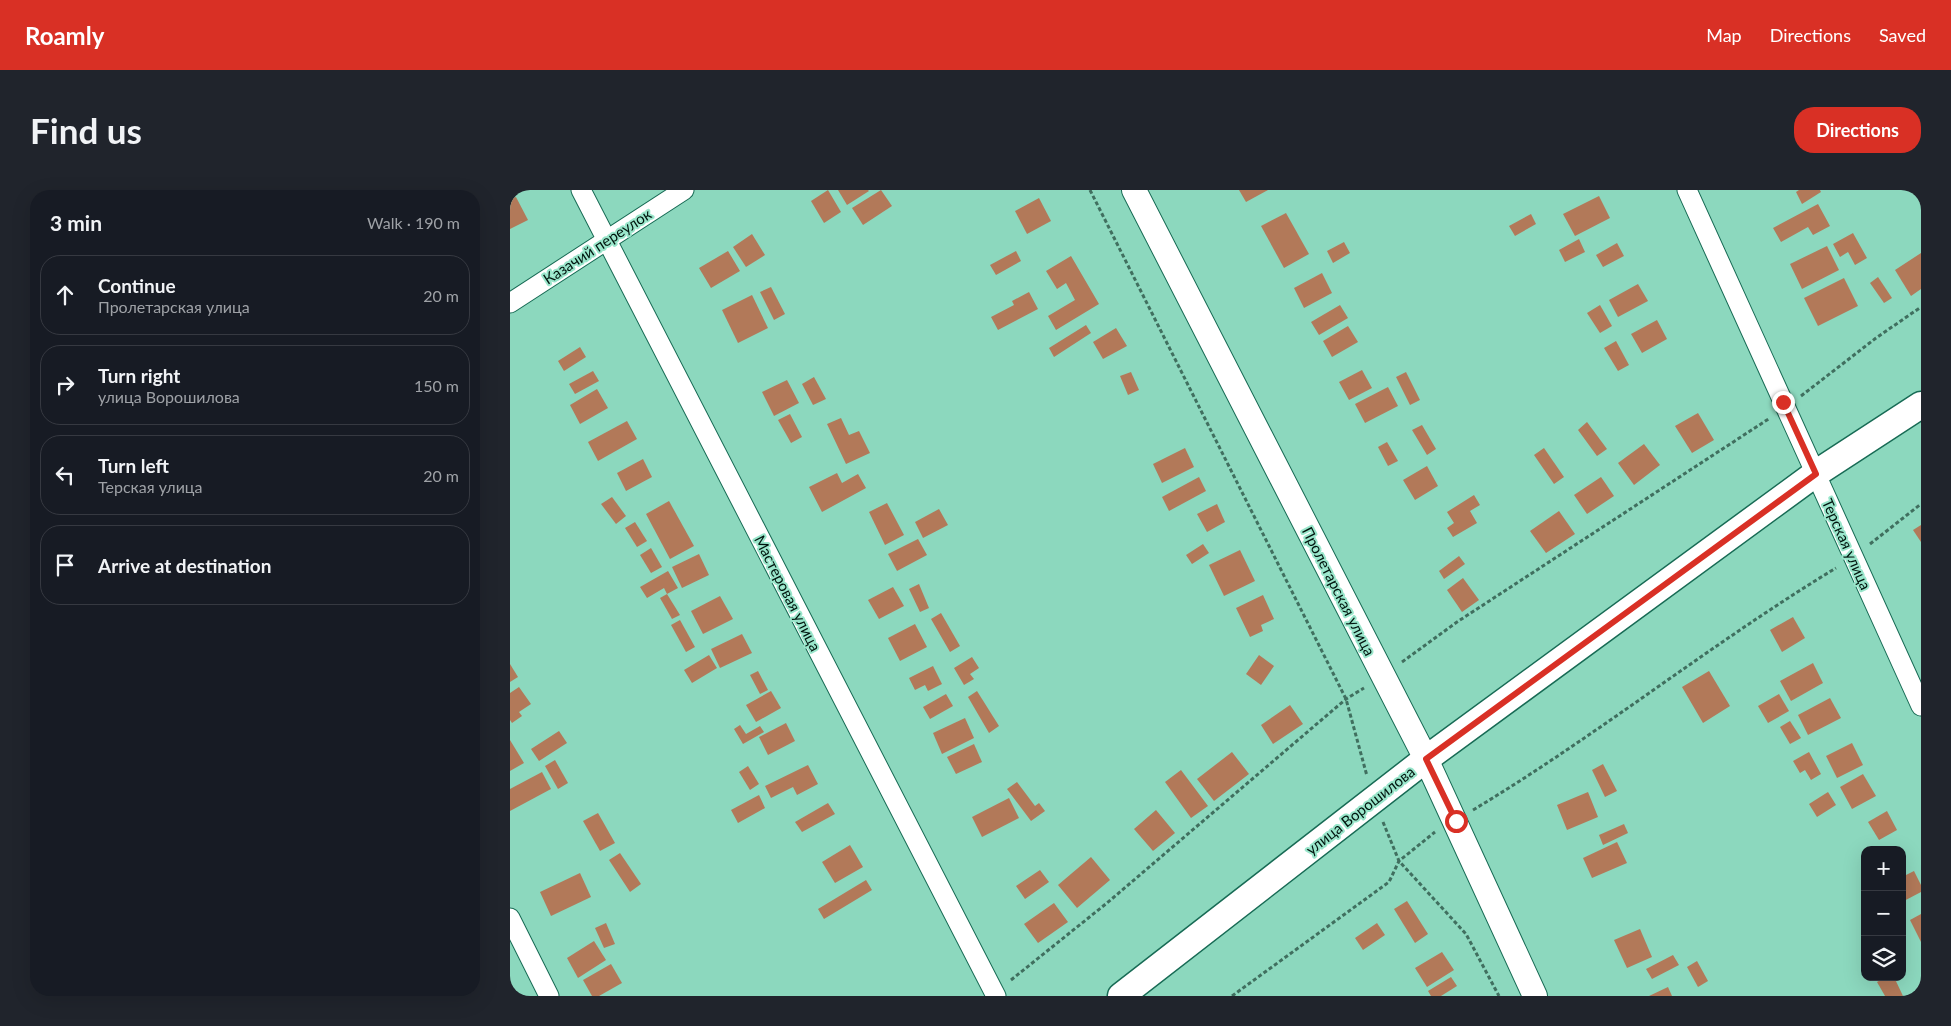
<!DOCTYPE html>
<html lang="en">
<head>
<meta charset="utf-8">
<style>
	body { margin:0; font-family:Lato,sans-serif; background:#20242c; color:#f1f3f6 }
	.controls { position:absolute; right:15px; bottom:15px; display:grid; overflow:hidden; border-radius:10px; box-shadow:0 5px 20px #0002 }
	.controls button { width:45px; height:45px; display:grid; place-items:center; padding:0; border:0; border-bottom:1px solid #363941; background:#171b24; color:#f1f3f6; font:25px sans-serif }
	.stop { position:absolute; width:15px; height:15px; margin:-11px; border:4px solid #d93025; border-radius:50%; background:#fff }
	.stop.end { background:#d93025; border-color:#fff; box-shadow:0 1px 5px #0008 }
	.list { margin:0; padding:0; list-style:none }
	h2 { display:flex; justify-content:space-between; align-items:center; height:65px; margin:0; padding:0 20px; font-size:21px }
	h2 small { font-size:16px; font-weight:400; color:#9ea1a6 }
	.list li { display:grid; grid-template-columns:32px 1fr auto; gap:15px; align-items:center; box-sizing:border-box; height:80px; margin:0 10px 10px; padding:0 10px; border:1px solid #363941; border-radius:20px }
	.list b { display:block; font-size:19px; white-space:nowrap }
	.list p { margin:0; font-size:16px; white-space:nowrap; color:#9ea1a6 }
	.list em { font-size:16px; font-style:normal; color:#9ea1a6 }
	.icon { flex:none; width:28px; height:28px; fill:none; stroke:currentColor; stroke-width:2; stroke-linecap:round; stroke-linejoin:round }
	.map { position:relative; flex:none; width:1411px; height:806px; overflow:hidden; border-radius:20px }
	header { display:flex; align-items:center; gap:30px; box-sizing:border-box; height:70px; padding:0 25px; background:#d93025; color:#fff }
	header strong { font-size:24px }
	nav { display:flex; gap:28px; margin-inline-start:auto; font-size:18px }
	.intro { display:flex; align-items:center; justify-content:space-between; box-sizing:border-box; height:120px; padding:0 30px }
	h1 { margin:0; font-size:35px }
	.button { padding:12px 22px; border-radius:20px; background:#d93025; color:#fff; font-size:18px; font-weight:700 }
	main { display:flex; gap:30px; padding:0 30px }
	aside { flex:1; background:#171b24; border-radius:20px; box-shadow:0 5px 20px #0002 }
	.map>svg:first-child { display:block }
	.building { fill:#b27959 }
	.lines { fill:none; stroke-linecap:round; stroke-linejoin:round }
	.minor-casing { stroke:#186b55; stroke-width:21 }
	.tertiary-casing { stroke:#186b55; stroke-width:26 }
	.secondary-casing { stroke:#186b55; stroke-width:29 }
	.path { stroke:#406f5f; stroke-width:3; stroke-dasharray:4 2.5; stroke-linecap:butt }
	.minor { stroke:#fff; stroke-width:19 }
	.tertiary { stroke:#fff; stroke-width:24 }
	.secondary { stroke:#fff; stroke-width:26 }
	.route { stroke:#d93025; stroke-width:6 }
	.labels { text-anchor:middle; dominant-baseline:central; stroke-width:4; stroke-linejoin:round; paint-order:stroke }
	.street-label { font-size:15px; fill:#00150e; stroke:#99e6cb }
</style>
</head>
<body>
<header>
<strong>Roamly</strong>
<nav><a>Map</a><a>Directions</a><a>Saved</a></nav>
</header>
<div class="intro"><h1>Find us</h1><a class="button">Directions</a></div>
<main>
<aside>
<h2>3 min<small>Walk · 190 m</small></h2>
<ul class="list">
<li><svg class="icon" aria-label="ahead" viewBox="0 0 24 24"><path d="M12 20V5M6 11l6-6 6 6"/></svg><div><b>Continue</b><p>Пролетарская улица</p></div><em>20 m</em></li>
<li><svg class="icon" aria-label="right" viewBox="0 0 24 24"><path d="M7 20v-9h11M14 6l5 5-5 5"/></svg><div><b>Turn right</b><p>улица Ворошилова</p></div><em>150 m</em></li>
<li><svg class="icon" aria-label="left" viewBox="0 0 24 24"><path d="M17 20v-9H6M10 6l-5 5 5 5"/></svg><div><b>Turn left</b><p>Терская улица</p></div><em>20 m</em></li>
<li><svg class="icon" aria-label="arrive" viewBox="0 0 24 24"><path d="M6 21V4h12l-3 4 3 4H6"/></svg><div><b>Arrive at destination</b></div></li>
</ul>
</aside>
<div class="map">
<svg width="1411" height="806" viewBox="0 0 1411 806">
	<rect width="100%" height="100%" fill="#8cd8be"/>
	<g class="building">
		<path d="M318,0L331,22L314,33L301,11Z"/>
		<path d="M328,0H358L359,1L337,15Z"/>
		<path d="M371,0L382,16L353,35L342,18Z"/>
		<path d="M729,0H758L736,12Z"/>
		<path d="M1289,0H1310L1311,2L1292,14L1286,2Z"/>
		<path d="M1089,6L1100,28L1065,46L1053,24Z"/>
		<path d="M6,7L18,30L0,39V9Z"/>
		<path d="M529,8L541,31L517,44L505,21Z"/>
		<path d="M1308,14L1320,36L1303,45L1298,37L1271,52L1263,38Z"/>
		<path d="M776,23L799,64L774,78L751,36Z"/>
		<path d="M1021,24L1026,34L1005,46L999,36Z"/>
		<path d="M1343,43L1357,68L1345,75L1338,62L1330,67L1323,54Z"/>
		<path d="M242,44L255,65L236,77L223,57Z"/>
		<path d="M1069,49L1075,62L1055,72L1049,60Z"/>
		<path d="M834,52L840,63L823,73L817,61Z"/>
		<path d="M1107,53L1114,66L1093,77L1086,65Z"/>
		<path d="M1317,56L1329,80L1292,99L1280,74Z"/>
		<path d="M218,61L230,81L201,98L189,78Z"/>
		<path d="M506,61L511,71L486,85L480,75Z"/>
		<path d="M1411,63V99L1401,106L1385,80Z"/>
		<path d="M561,66L589,114L546,140L538,126L565,110L556,93L547,99L536,81Z"/>
		<path d="M812,83L822,103L794,118L784,98Z"/>
		<path d="M1368,87L1382,108L1374,113L1360,93Z"/>
		<path d="M1334,88L1348,116L1308,136L1294,108Z"/>
		<path d="M1128,94L1138,111L1108,127L1099,110Z"/>
		<path d="M261,97L275,124L264,130L250,102Z"/>
		<path d="M519,102L528,119L488,140L481,127L504,115L502,111Z"/>
		<path d="M242,105L258,138L228,153L212,120Z"/>
		<path d="M830,115L838,128L809,145L801,132Z"/>
		<path d="M1090,115L1102,136L1090,143L1077,123Z"/>
		<path d="M1147,130L1157,149L1132,163L1121,144Z"/>
		<path d="M576,135L581,143L544,167L539,158Z"/>
		<path d="M838,136L848,152L822,167L813,151Z"/>
		<path d="M606,138L617,156L593,169L583,152Z"/>
		<path d="M1106,151L1119,175L1108,181L1094,158Z"/>
		<path d="M70,157L76,167L54,181L48,171Z"/>
		<path d="M852,180L862,198L839,210L829,192Z"/>
		<path d="M83,181L89,191L65,204L59,194Z"/>
		<path d="M621,182L629,200L618,205L610,186Z"/>
		<path d="M896,182L910,210L900,215L886,187Z"/>
		<path d="M304,187L316,209L303,215L292,194Z"/>
		<path d="M277,190L289,213L264,226L252,202Z"/>
		<path d="M878,197L888,216L855,233L845,214Z"/>
		<path d="M87,199L98,218L70,234L60,215Z"/>
		<path d="M1188,223L1204,250L1182,263L1165,236Z"/>
		<path d="M280,224L292,247L281,253L268,230Z"/>
		<path d="M331,228L339,245L349,241L360,263L336,274L317,234Z"/>
		<path d="M117,231L127,249L88,271L78,252Z"/>
		<path d="M1077,232L1097,259L1087,266L1068,240Z"/>
		<path d="M912,235L926,259L917,265L902,240Z"/>
		<path d="M877,252L888,271L878,276L868,257Z"/>
		<path d="M1134,254L1150,275L1124,295L1108,273Z"/>
		<path d="M675,258L684,277L652,293L643,274Z"/>
		<path d="M1034,258L1054,287L1044,294L1024,265Z"/>
		<path d="M133,269L142,287L116,301L107,283Z"/>
		<path d="M917,276L928,296L905,310L893,290Z"/>
		<path d="M327,283L332,293L348,284L356,298L312,322L299,297Z"/>
		<path d="M689,287L696,301L659,321L652,307Z"/>
		<path d="M1091,287L1104,306L1077,324L1064,305Z"/>
		<path d="M964,305L970,315L960,321L967,333L943,347L937,338L944,333L937,322Z"/>
		<path d="M102,307L116,326L106,334L91,314Z"/>
		<path d="M159,311L184,356L160,369L136,324Z"/>
		<path d="M377,313L394,345L375,355L359,322Z"/>
		<path d="M707,314L715,332L697,342L687,324Z"/>
		<path d="M429,319L438,335L413,348L405,332Z"/>
		<path d="M1049,321L1065,344L1036,363L1020,341Z"/>
		<path d="M125,332L137,351L127,357L115,338Z"/>
		<path d="M1411,335V352L1403,340Z"/>
		<path d="M408,349L417,365L387,381L378,364Z"/>
		<path d="M693,354L699,363L682,374L676,365Z"/>
		<path d="M141,358L152,377L141,383L130,365Z"/>
		<path d="M730,360L745,391L714,406L699,375Z"/>
		<path d="M189,364L199,385L172,398L162,377Z"/>
		<path d="M949,366L955,374L934,389L929,381Z"/>
		<path d="M158,381L168,398L157,404L154,398L137,408L130,397Z"/>
		<path d="M953,388L969,410L952,422L937,400Z"/>
		<path d="M409,394L419,418L410,422L399,399Z"/>
		<path d="M383,397L394,416L369,429L358,410Z"/>
		<path d="M157,404L170,425L162,429L150,408Z"/>
		<path d="M753,405L764,429L751,435L753,441L740,447L726,418Z"/>
		<path d="M210,406L223,429L193,444L181,421Z"/>
		<path d="M431,423L450,456L440,462L421,429Z"/>
		<path d="M1283,427L1295,448L1272,462L1260,440Z"/>
		<path d="M170,430L185,457L176,462L161,435Z"/>
		<path d="M405,434L417,457L390,471L378,448Z"/>
		<path d="M232,444L242,463L210,478L201,459Z"/>
		<path d="M199,465L207,478L182,493L174,480Z"/>
		<path d="M749,465L764,476L751,495L736,484Z"/>
		<path d="M462,467L469,478L460,484L464,489L454,495L444,478Z"/>
		<path d="M1303,473L1313,493L1281,511L1270,491Z"/>
		<path d="M0,474L8,487L0,492Z"/>
		<path d="M423,476L432,494L418,501L415,495L405,500L399,488Z"/>
		<path d="M248,481L258,500L250,504L240,485Z"/>
		<path d="M1199,481L1220,516L1193,533L1172,497Z"/>
		<path d="M9,497L21,514L9,522L12,526L2,533L0,530V503Z"/>
		<path d="M261,501L271,518L246,532L236,515Z"/>
		<path d="M467,501L489,536L479,543L458,507Z"/>
		<path d="M436,504L443,516L420,529L413,517Z"/>
		<path d="M1269,504L1279,521L1258,533L1248,516Z"/>
		<path d="M1320,508L1331,528L1298,545L1288,525Z"/>
		<path d="M780,515L793,534L763,554L751,535Z"/>
		<path d="M455,528L464,548L432,564L423,543Z"/>
		<path d="M1280,531L1291,548L1280,554L1270,537Z"/>
		<path d="M276,533L285,551L258,565L249,547Z"/>
		<path d="M230,535L236,544L250,536L254,542L233,554L224,539Z"/>
		<path d="M49,541L57,553L29,571L21,559Z"/>
		<path d="M0,550L14,573L0,581Z"/>
		<path d="M1342,553L1353,575L1327,588L1316,566Z"/>
		<path d="M464,554L472,572L446,584L437,567Z"/>
		<path d="M722,562L739,584L704,611L687,589Z"/>
		<path d="M1299,562L1311,584L1301,590L1295,580L1290,583L1283,571Z"/>
		<path d="M45,570L58,593L48,599L35,576Z"/>
		<path d="M1093,574L1107,601L1095,607L1082,580Z"/>
		<path d="M298,575L308,594L287,605L283,597L261,608L255,596Z"/>
		<path d="M238,576L249,594L240,600L229,582Z"/>
		<path d="M671,580L698,616L681,628L655,592Z"/>
		<path d="M32,582L41,599L0,621V599Z"/>
		<path d="M1353,584L1366,606L1342,619L1330,597Z"/>
		<path d="M507,592L525,616L529,613L535,621L521,631L497,599Z"/>
		<path d="M1078,602L1088,627L1057,640L1047,615Z"/>
		<path d="M1318,602L1326,615L1307,627L1299,614Z"/>
		<path d="M249,605L255,618L228,633L221,620Z"/>
		<path d="M499,608L509,628L472,647L462,627Z"/>
		<path d="M318,613L325,624L292,642L285,632Z"/>
		<path d="M646,620L665,643L643,661L624,639Z"/>
		<path d="M1377,621L1387,640L1369,650L1358,632Z"/>
		<path d="M88,623L105,653L90,661L73,631Z"/>
		<path d="M1114,634L1118,643L1093,655L1089,645Z"/>
		<path d="M1107,652L1117,673L1082,688L1073,668Z"/>
		<path d="M340,655L353,677L325,693L312,672Z"/>
		<path d="M110,663L131,694L120,702L99,670Z"/>
		<path d="M581,667L600,690L567,718L548,695Z"/>
		<path d="M530,680L539,692L515,709L506,696Z"/>
		<path d="M1404,681L1411,695V702L1392,712V687Z"/>
		<path d="M70,683L81,707L41,726L30,702Z"/>
		<path d="M356,690L362,700L314,729L308,719Z"/>
		<path d="M897,711L918,744L905,753L884,719Z"/>
		<path d="M544,713L558,732L528,753L514,734Z"/>
		<path d="M1411,724V752L1400,730Z"/>
		<path d="M96,733L105,754L94,758L85,738Z"/>
		<path d="M867,733L875,745L853,760L845,748Z"/>
		<path d="M1130,739L1142,767L1117,778L1104,750Z"/>
		<path d="M84,751L96,770L68,788L57,768Z"/>
		<path d="M932,762L944,780L917,797L905,778Z"/>
		<path d="M1163,765L1169,775L1142,789L1136,779Z"/>
		<path d="M1187,771L1198,791L1188,797L1177,777Z"/>
		<path d="M101,774L112,793L89,806H82L73,790Z"/>
		<path d="M941,787L947,796L931,806H921L918,801Z"/>
		<path d="M1376,787H1384L1393,806H1375L1367,792Z"/>
		<path d="M1158,797L1162,806H1139Z"/>
	</g>
	<g class="lines">
		<g class="minor-casing">
			<g id="minor">
				<path d="M71,0L486,806"/>
				<path d="M1177,0L1411,516"/>
				<path d="M0,113L174,0"/>
				<path d="M0,728L39,806"/>
			</g>
		</g>
		<g class="tertiary-casing">
			<path id="tertiary" d="M624,0L916,569L1025,806"/>
		</g>
		<g class="secondary-casing">
			<path id="secondary" d="M611,806L916,569L1305,284L1411,215"/>
		</g>
		<g class="path">
			<path d="M580,0L836,509L857,586"/>
			<path d="M1291,206L1366,148L1411,117"/>
			<path d="M1360,354L1411,314"/>
			<path d="M892,472L947,432L1260,228"/>
			<path d="M963,620C1088,545 1202,453 1326,378"/>
			<path d="M873,632L889,671L956,744L989,806"/>
			<path d="M501,790L597,713L836,509L854,498"/>
			<path d="M722,806L879,692L889,671L925,642"/>
		</g>
		<use href="#minor" class="minor"/>
		<use href="#tertiary" class="tertiary"/>
		<use href="#secondary" class="secondary"/>
	</g>
	<g class="lines">
		<path class="route" d="M946,631L916,569L1306,284L1273,212"/>
	</g>
	<g class="labels">
		<g class="street-label">
			<text transform="translate(87 56) rotate(-33)">Казачий переулок</text>
			<text transform="translate(1337 354) rotate(66)">Терская улица</text>
			<text transform="translate(829 401) rotate(63)">Пролетарская улица</text>
			<text transform="translate(278 403) rotate(63)">Мастеровая улица</text>
			<text transform="translate(850 620) rotate(-38)">улица Ворошилова</text>
		</g>
	</g>
</svg>
<div class="controls">
<button>+</button>
<button>−</button>
<button><svg class="icon" aria-label="layers" viewBox="0 0 24 24"><path d="M12 4l9 5-9 5-9-5zM3 14l9 5 9-5"/></svg></button>
</div>
<div class="stop" style="left:946px;top:631px"></div>
<div class="stop end" style="left:1273px;top:212px"></div>
</div>
</main>
</body>
</html>
